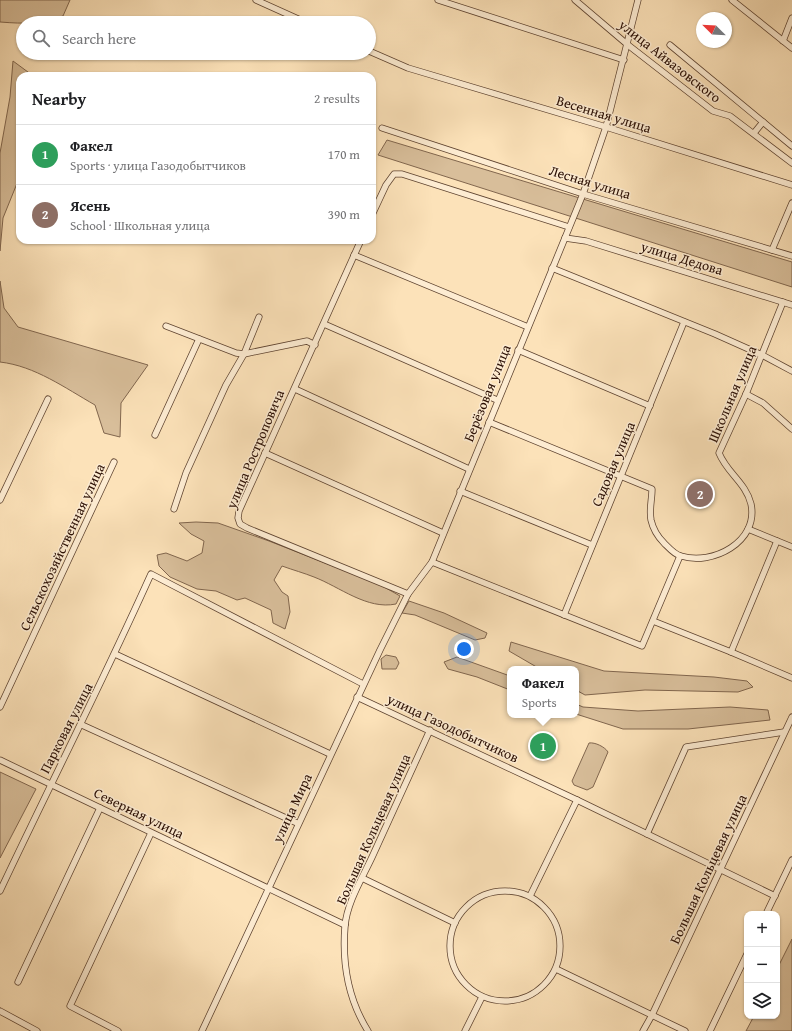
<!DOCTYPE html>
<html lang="en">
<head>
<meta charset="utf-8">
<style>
	body { margin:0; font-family:"Gentium Book Plus",serif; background:#f6f6f6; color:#202124 }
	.controls { position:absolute; right:12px; bottom:12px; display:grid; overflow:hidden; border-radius:8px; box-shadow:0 1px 3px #0004 }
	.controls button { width:36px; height:36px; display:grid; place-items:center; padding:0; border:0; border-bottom:1px solid #e0e0e0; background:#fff; color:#202124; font:20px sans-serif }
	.compass { position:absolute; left:696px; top:12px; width:36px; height:36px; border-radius:50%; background:#fff; box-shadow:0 1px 3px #0004; rotate:294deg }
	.you { position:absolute; left:464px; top:649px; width:14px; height:14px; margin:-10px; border:3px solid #fff; border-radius:50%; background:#1a73e8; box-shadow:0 0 0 6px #1a73e833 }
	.badge { display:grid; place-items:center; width:26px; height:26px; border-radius:50%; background:#8f2418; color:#fff; font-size:13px; font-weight:700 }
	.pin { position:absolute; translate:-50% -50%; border:2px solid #fff; box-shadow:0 1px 4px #0006 }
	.popup { position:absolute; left:507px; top:666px; width:72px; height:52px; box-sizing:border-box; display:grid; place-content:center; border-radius:8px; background:#fff; filter:drop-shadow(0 1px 3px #0005); font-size:13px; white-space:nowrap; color:#757577 }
	.popup b { font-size:15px; color:#202124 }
	.popup::after { content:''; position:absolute; left:50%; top:100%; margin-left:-8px; border:8px solid transparent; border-top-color:#fff }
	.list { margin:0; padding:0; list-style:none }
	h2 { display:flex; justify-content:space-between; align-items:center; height:52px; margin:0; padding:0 16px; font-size:17px }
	h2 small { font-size:13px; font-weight:400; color:#757577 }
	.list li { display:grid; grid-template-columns:26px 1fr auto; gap:12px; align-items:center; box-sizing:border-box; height:60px; padding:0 16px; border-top:1px solid #e0e0e0 }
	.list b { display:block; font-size:15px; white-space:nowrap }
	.list p { margin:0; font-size:13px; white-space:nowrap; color:#757577 }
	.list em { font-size:13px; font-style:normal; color:#757577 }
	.icon { flex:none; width:22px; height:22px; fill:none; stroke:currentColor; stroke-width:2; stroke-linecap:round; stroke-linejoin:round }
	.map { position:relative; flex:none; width:792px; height:1031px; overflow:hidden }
	.search { position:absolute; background:#fff; box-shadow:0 1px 3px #0004; left:16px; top:16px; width:360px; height:44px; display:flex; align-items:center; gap:10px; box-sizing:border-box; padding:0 14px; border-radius:22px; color:#757577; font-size:15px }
	.panel { position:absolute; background:#fff; box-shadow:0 1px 3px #0004; left:16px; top:72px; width:360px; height:172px; border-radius:12px }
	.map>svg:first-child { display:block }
	.green { fill:#d8be9a; stroke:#81664e }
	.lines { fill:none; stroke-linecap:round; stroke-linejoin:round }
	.minor-casing { stroke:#5e4330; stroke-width:7 }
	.minor { stroke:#fdecd2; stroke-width:5.5 }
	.labels { text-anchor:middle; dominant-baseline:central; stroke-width:3; stroke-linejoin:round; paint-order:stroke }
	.street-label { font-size:14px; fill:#2a0e03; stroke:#fdecd2 }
</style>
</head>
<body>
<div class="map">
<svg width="792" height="1031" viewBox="0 0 792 1031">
	<rect width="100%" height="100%" fill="#fce2b9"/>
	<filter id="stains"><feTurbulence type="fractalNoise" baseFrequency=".005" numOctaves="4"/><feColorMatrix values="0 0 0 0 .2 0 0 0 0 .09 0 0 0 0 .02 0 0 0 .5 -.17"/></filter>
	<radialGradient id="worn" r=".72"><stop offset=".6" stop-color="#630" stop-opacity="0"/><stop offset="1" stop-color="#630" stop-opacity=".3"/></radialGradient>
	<g class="green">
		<path d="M0,0H70L63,16C38,24 26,24 0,22Z"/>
		<path d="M13,61L32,75L20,76V176L3,218L0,251V153L10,97Z"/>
		<path d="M387,140L792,262V287L378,155Z"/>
		<path d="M0,281L4,308L18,327L148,365L121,403L120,437L104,433L95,405C65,388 35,366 0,362Z"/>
		<path d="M196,522L218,523L269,541L379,584L400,596L396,604C367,610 340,587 314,577C304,573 293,570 282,566L274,580L282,592L288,596L290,612L285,629L273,623L271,610L245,598L237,600L216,591L197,589L170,577L159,566L157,555L166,553L187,561L202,553L204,541L191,534L179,523Z"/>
		<path d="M409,601L444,613L487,633L485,638L475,640L415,615L402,613Z"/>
		<path d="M511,642L604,671L714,677L747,681L753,687L738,692L645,690L585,695L576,690V669H540L509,651Z"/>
		<path d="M386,655L396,657L399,663L396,669H382L381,659Z"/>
		<path d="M457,657L510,676V690L477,677L448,669L444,662Z"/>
		<path d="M576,704L583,707L638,711L730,707L768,710L770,720L688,729H623L576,714Z"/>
		<path d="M589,743C595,742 605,747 608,752L593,787L587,790L574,785L572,781Z"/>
		<path d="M0,772L36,789L0,858Z"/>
		<path d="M792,939V1031H746L754,1016H777V969Z"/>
	</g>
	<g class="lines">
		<g class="minor-casing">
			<g id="minor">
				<path d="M256,0L307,23"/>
				<path d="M438,0L624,60"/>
				<path d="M575,0L628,45L713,111L730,116L792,163"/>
				<path d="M732,0L792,48"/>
				<path d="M783,41L792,18"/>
				<path d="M670,45L792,146"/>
				<path d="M369,51L408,68L606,127L792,185"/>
				<path d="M382,128L583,194L792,256"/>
				<path d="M754,133L763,122"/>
				<path d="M372,215L386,185L394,174H402L569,227"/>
				<path d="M565,238L586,241L792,305"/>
				<path d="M361,240L239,511L238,518L240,524L247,528L408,594"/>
				<path d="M772,250L792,203"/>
				<path d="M354,255L528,327"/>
				<path d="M552,268L715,334L762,355L792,371"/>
				<path d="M324,324L497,400"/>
				<path d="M166,326L236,353L244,354L307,341L315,345"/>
				<path d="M518,350L650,406"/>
				<path d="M295,389L469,469"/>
				<path d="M746,394L763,403L792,429"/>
				<path d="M489,422L652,489C652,500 649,509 651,520C653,529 658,537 664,543C669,548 675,555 681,556C712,566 759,542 751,504C746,483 727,473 719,453L746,394L783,302"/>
				<path d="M155,435L199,339"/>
				<path d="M265,453L443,533"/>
				<path d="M460,491L592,545"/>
				<path d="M0,500L48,399"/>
				<path d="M174,509L186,473L226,385L244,354L259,317"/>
				<path d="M748,529L792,547"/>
				<path d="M432,562L642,646L680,556"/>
				<path d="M564,615L684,322"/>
				<path d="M653,621L731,652L792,678"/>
				<path d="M731,652L777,541"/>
				<path d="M115,654L330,754"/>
				<path d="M357,697L577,800L775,896"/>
				<path d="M0,707L114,462"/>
				<path d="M82,725L297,823"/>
				<path d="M0,760L345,925"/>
				<path d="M647,834L686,747L784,732"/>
				<path d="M362,878L455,923"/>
				<path d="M0,891C50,785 103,681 151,574L363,684"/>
				<circle cx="505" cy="946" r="55"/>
				<path d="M530,896L577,800"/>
				<path d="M766,914L792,860"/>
				<path d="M556,969L685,1031"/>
				<path d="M18,982L100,808"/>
				<path d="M0,1011L37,1031"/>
				<path d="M118,1031L70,1006L151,833"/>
				<path d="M202,1031L380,650L408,594L432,562L583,194L606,127L638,0"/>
				<path d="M368,1031C348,999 342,963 345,926C347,902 363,877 373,855C392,813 411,772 430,730"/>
				<path d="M465,1031L482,997"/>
				<path d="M643,1031L652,1015L792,717"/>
				<path d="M710,1031L747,954"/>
			</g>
		</g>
		<use href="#minor" class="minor"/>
	</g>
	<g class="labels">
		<g class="street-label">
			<text transform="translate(670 61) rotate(38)">улица Айвазовского</text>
			<text transform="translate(604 114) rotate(17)">Весенная улица</text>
			<text transform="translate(590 182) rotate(17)">Лесная улица</text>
			<text transform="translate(682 258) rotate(17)">улица Дедова</text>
			<text transform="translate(487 393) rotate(-68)">Берёзовая улица</text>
			<text transform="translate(732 394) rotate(-67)">Школьная улица</text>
			<text transform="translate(255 449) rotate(-67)">улица Ростроповича</text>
			<text transform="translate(613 464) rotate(-67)">Садовая улица</text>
			<text transform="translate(62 547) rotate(-65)">Сельскохозяйственная улица</text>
			<text transform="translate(66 728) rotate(-63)">Парковая улица</text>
			<text transform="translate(453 728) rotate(25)">улица Газодобытчиков</text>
			<text transform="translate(292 808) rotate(-65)">улица Мира</text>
			<text transform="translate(139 813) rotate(26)">Северная улица</text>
			<text transform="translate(373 829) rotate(-66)">Большая Кольцевая улица</text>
			<text transform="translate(708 869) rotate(-65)">Большая Кольцевая улица</text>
		</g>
	</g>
	<rect width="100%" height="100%" filter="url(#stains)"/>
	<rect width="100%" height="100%" fill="url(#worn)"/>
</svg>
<div class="controls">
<button>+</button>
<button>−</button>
<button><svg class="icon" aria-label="layers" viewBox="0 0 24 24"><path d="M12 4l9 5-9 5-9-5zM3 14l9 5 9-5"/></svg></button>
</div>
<svg class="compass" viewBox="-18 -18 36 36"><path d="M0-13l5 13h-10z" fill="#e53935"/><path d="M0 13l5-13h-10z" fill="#757577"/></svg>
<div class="you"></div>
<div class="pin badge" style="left:543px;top:746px;background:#2e9e5b">1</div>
<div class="popup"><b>Факел</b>Sports</div>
<div class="pin badge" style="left:700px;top:494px;background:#8d6e63">2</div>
<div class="search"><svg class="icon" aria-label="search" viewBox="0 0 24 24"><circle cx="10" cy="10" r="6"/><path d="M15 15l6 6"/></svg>Search here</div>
<section class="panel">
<h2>Nearby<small>2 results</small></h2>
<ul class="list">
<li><span class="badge" style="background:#2e9e5b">1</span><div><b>Факел</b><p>Sports · улица Газодобытчиков</p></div><em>170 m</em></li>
<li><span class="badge" style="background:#8d6e63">2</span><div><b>Ясень</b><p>School · Школьная улица</p></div><em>390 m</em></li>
</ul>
</section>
</div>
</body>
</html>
